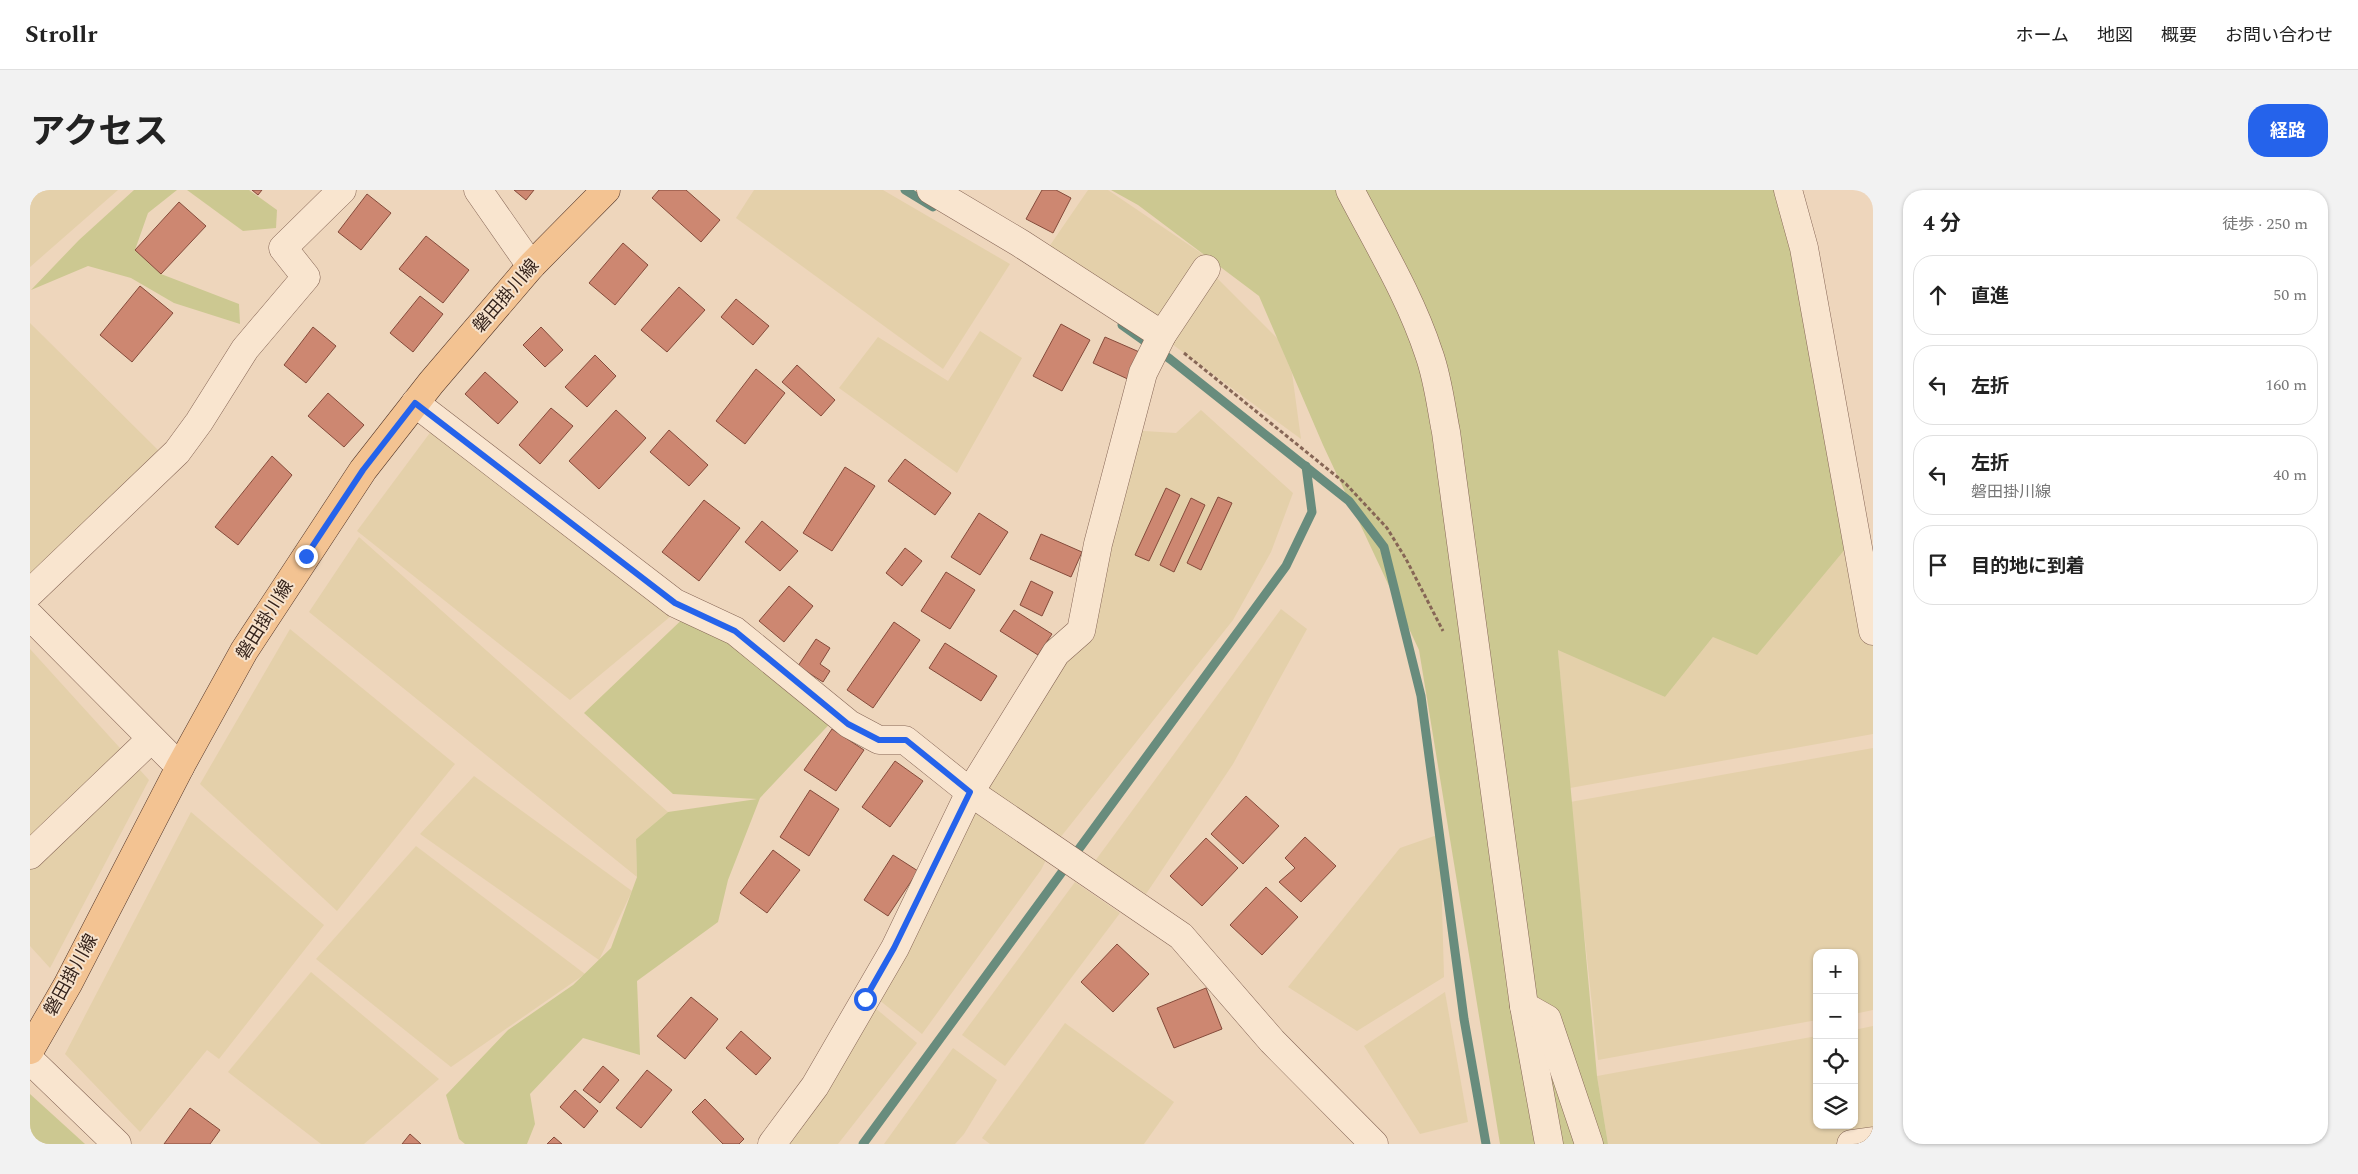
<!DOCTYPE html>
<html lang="ja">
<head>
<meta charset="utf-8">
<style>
	body { margin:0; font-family:Spectral,"Noto Sans JP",serif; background:#f2f2f2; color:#222 }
	.controls { position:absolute; right:15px; bottom:15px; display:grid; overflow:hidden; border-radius:10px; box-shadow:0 1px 4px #0004 }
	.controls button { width:45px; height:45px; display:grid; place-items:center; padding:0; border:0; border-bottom:1px solid #e0e0e0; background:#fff; color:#222; font:25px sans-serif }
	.stop { position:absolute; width:15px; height:15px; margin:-11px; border:4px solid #2563eb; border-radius:50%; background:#fff }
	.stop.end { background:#2563eb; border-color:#fff; box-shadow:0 1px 5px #0008 }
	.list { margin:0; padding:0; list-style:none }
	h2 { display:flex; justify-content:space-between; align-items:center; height:65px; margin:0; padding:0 20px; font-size:21px }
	h2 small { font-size:16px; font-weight:400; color:#767676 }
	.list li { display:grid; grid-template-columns:32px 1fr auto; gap:15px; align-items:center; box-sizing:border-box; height:80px; margin:0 10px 10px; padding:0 10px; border:1px solid #e0e0e0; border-radius:20px }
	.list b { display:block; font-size:19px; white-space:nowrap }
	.list p { margin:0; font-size:16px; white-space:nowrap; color:#767676 }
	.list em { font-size:16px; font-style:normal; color:#767676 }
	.icon { flex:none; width:28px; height:28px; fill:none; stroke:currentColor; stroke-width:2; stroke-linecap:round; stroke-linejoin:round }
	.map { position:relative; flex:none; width:1843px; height:954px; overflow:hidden; border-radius:20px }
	header { display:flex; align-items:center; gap:30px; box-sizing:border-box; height:70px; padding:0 25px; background:#fff; border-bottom:1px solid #e0e0e0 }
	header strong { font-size:24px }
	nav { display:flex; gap:28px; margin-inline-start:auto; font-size:18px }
	.intro { display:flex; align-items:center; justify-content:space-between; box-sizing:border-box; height:120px; padding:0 30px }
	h1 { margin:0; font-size:35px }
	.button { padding:12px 22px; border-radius:20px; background:#2563eb; color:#fff; font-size:18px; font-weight:700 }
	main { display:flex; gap:30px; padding:0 30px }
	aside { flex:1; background:#fff; border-radius:20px; box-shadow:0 1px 4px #0004 }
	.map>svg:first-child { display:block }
	.farmland { fill:#e4d0aa }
	.green { fill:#ccc891 }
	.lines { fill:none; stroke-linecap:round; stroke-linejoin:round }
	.stream { stroke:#688c7d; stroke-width:9 }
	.building { fill:#cd8771; stroke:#854b3b }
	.minor-casing { stroke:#866656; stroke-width:29 }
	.major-casing { stroke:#53362a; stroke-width:29 }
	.path { stroke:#866656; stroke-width:3; stroke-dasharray:4 2.5; stroke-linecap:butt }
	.minor { stroke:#f9e5cf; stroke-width:28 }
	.major { stroke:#f3c392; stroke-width:28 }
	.route { stroke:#2563eb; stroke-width:6 }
	.labels { text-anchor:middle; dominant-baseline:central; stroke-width:4; stroke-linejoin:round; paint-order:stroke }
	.street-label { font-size:18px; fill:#35231b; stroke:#f6e2cc }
</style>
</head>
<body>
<header>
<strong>Strollr</strong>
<nav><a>ホーム</a><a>地図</a><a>概要</a><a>お問い合わせ</a></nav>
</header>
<div class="intro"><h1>アクセス</h1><a class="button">経路</a></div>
<main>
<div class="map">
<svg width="1843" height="954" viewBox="0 0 1843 954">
	<rect width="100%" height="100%" fill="#eed6bc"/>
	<g class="farmland">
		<path d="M0,0H88L0,77Z"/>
		<path d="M724,0H853L980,74L913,179L706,28Z"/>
		<path d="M1058,0H1078L1177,67L1132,145L1012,67Z"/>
		<path d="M1186,87L1248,149L1262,183L1271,249L1142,154Z"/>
		<path d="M0,133L132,264L0,387Z"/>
		<path d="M950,141L992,168L927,283L809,198L848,147L918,191Z"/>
		<path d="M1171,220L1263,303L1241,362L1203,430L1022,658L1011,680L892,844L839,802L940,602L1051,441L1098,240L1146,243Z"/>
		<path d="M405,236L641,426L540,510L327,341Z"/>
		<path d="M1826,346L1843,456V544L1540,598L1528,459L1635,507L1683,447Z"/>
		<path d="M329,347L638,622L606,649L607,687L279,422Z"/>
		<path d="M1251,419L1277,439L1203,574L1116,704L1065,671Z"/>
		<path d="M260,439L425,574L307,721L170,594Z"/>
		<path d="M0,459L119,590L20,778L0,756Z"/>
		<path d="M1843,558V820L1824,824V763H1787V830L1568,870L1540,612Z"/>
		<path d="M444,586L602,701L569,770L390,644Z"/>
		<path d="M161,622L294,735L189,869L177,860L110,942L35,864Z"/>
		<path d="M1410,644L1414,787L1327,841L1258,797L1370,658Z"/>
		<path d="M386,656L555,784L421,877L286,769Z"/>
		<path d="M1045,692L1090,723L975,876L932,845Z"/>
		<path d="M281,782L409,889L334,954H291L198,882Z"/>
		<path d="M1415,802L1438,932L1390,944L1334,856Z"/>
		<path d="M844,817L887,853L808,954H755Z"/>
		<path d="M1035,833L1144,912L1114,954H960L952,948Z"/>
		<path d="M1843,836V954H1578L1567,886L1787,846V935H1824V840Z"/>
		<path d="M923,858L967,890L934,944L925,954H854Z"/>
	</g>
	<g class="green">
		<path d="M104,0H147L118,23L105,60L131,84L209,114L210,134L144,113L101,88L58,76L1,100L49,50Z"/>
		<path d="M157,0H219L247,20L246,38L213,41Z"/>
		<path d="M1081,0H1752L1826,346L1727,465L1683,447L1635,507L1528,460L1567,886L1578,954H1470L1389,460L1293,255L1229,106L1108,15Z"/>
		<path d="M662,420L808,525L730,608L698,690L688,732L607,791L610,865L553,848L500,904L505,934L497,954H435L429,949L416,905L478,840L543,795L581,758L607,687L606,649L638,622L727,609L643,604L554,523Z"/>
		<path d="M0,904L55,954H0Z"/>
	</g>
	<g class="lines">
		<g class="stream">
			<path d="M875,0L903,17"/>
			<path d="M1092,135L1140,169L1319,311L1354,357L1391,506L1434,829L1456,954"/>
			<path d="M833,954L1256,376L1282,322L1276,276"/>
		</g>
	</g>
	<g class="building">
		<path d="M222,0H232L228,5Z"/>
		<path d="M484,0H504L496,10Z"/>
		<path d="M629,0H656L690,30L671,52L622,8Z"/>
		<path d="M1012,0H1026L1041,8L1023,43L996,29Z"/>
		<path d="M337,4L361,23L331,60L308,42Z"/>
		<path d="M149,12L176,36L131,84L105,60Z"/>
		<path d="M396,46L439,80L413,113L369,79Z"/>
		<path d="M593,53L618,75L585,115L559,93Z"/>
		<path d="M110,96L143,123L102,172L70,145Z"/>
		<path d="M649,97L675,120L637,162L611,140Z"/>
		<path d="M390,106L413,124L383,162L360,143Z"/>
		<path d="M706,109L739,136L723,155L691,127Z"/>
		<path d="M1031,134L1060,150L1032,201L1003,186Z"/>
		<path d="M283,137L306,156L276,193L254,175Z"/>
		<path d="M511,137L533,160L515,177L493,155Z"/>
		<path d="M1075,147L1114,164L1102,191L1063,173Z"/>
		<path d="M565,165L586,186L557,217L535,197Z"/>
		<path d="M767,175L805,210L791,226L752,192Z"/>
		<path d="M726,179L755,203L715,254L686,231Z"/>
		<path d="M455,182L488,212L468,234L435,204Z"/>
		<path d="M298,203L334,235L314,257L278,226Z"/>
		<path d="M521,218L543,236L510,274L489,255Z"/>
		<path d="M586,220L616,248L569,299L539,271Z"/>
		<path d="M639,240L678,275L659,296L620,262Z"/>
		<path d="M242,266L262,285L208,355L185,337Z"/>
		<path d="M875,269L921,303L905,325L858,291Z"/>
		<path d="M815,277L845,296L802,361L773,343Z"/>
		<path d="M1136,298L1150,305L1119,371L1105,365Z"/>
		<path d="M1188,307L1202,313L1171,380L1157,373Z"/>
		<path d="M1161,308L1175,315L1144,382L1130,375Z"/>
		<path d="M674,310L710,338L669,391L632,362Z"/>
		<path d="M949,323L978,342L950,385L921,367Z"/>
		<path d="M732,331L768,361L750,381L715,352Z"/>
		<path d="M1011,344L1052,362L1041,387L1000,369Z"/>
		<path d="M875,358L892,371L872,396L856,383Z"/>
		<path d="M916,382L945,400L920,439L891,421Z"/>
		<path d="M1001,391L1023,402L1012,426L990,415Z"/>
		<path d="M759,396L783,416L754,452L729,431Z"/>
		<path d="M984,420L1022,444L1008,465L970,441Z"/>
		<path d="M864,432L890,450L843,518L817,500Z"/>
		<path d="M786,449L800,458L790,474L800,481L793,492L768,476Z"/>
		<path d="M915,453L967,486L951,511L899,478Z"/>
		<path d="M802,539L834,560L806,601L774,580Z"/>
		<path d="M865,571L893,591L860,637L832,617Z"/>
		<path d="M780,600L809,619L779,666L750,647Z"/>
		<path d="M1216,606L1249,636L1213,674L1181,644Z"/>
		<path d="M1275,647L1306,676L1271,712L1249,692L1265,678L1255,668Z"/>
		<path d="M1176,648L1208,678L1172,716L1140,686Z"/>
		<path d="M743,660L770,680L737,723L710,703Z"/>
		<path d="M863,665L888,681L858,726L834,710Z"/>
		<path d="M1236,697L1268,727L1232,765L1200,735Z"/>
		<path d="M1087,754L1119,784L1083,822L1051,792Z"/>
		<path d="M1176,798L1192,839L1144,858L1127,818Z"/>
		<path d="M661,807L688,829L655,869L627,846Z"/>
		<path d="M711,841L741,868L726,885L696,858Z"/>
		<path d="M573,876L589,890L570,913L553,900Z"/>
		<path d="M617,880L642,900L611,938L586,918Z"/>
		<path d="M545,900L568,921L554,938L530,917Z"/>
		<path d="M675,909L714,949L709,954H693L662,922Z"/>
		<path d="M160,918L190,940L180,954H134Z"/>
		<path d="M380,944L391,954H372Z"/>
		<path d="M524,947L532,954H517Z"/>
	</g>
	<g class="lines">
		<g class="minor-casing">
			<g id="minor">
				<path d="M448,0L501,76"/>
				<path d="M901,0L990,53L1132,145"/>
				<path d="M1320,0C1348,54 1380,106 1399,164C1408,189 1411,217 1416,242L1494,816L1519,954"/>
				<path d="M1758,0L1774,58L1843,441"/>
				<path d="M385,213L645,413L705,441L819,534L849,550H875L940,602L1151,746L1242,851L1344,954"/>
				<path d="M0,403L147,262L169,232L215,159L276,87L253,58L312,0"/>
				<path d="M0,426L150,577"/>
				<path d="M0,665L121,549"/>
				<path d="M1494,816L1517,829L1559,954"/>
				<path d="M0,870L87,954"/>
				<path d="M742,954L785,896L865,758L940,602L1026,463L1051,441L1068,354L1113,183L1132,145L1176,79"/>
				<path d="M1821,954L1843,951"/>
			</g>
		</g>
		<g class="major-casing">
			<path id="major" d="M0,860L38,794L150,577L214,461L333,280L401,193L501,76L576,0"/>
		</g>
		<path class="path" d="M1154,163L1316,294L1357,338L1376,369L1413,441"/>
		<use href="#minor" class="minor"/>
		<use href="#major" class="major"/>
	</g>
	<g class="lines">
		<path class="route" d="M276,366L333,280L385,213L645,413L705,441L818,534L849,550H876L940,602L864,758L835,809"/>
	</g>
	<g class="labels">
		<g class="street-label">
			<text transform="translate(476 106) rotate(-49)">磐田掛川線</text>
			<text transform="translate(235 430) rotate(-58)">磐田掛川線</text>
			<text transform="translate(41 785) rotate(-61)">磐田掛川線</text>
		</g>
	</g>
</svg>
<div class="controls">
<button>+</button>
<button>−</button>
<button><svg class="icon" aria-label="locate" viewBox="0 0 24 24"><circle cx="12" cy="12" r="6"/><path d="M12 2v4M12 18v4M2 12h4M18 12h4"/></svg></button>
<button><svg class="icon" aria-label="layers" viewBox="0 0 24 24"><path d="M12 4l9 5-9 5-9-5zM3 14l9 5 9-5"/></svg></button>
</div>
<div class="stop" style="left:835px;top:809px"></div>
<div class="stop end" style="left:276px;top:366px"></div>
</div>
<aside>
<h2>4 分<small>徒歩 · 250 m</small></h2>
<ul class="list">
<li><svg class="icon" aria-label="ahead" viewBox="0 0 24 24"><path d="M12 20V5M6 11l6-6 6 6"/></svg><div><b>直進</b></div><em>50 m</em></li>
<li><svg class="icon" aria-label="left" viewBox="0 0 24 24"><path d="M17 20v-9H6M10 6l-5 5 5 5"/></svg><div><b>左折</b></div><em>160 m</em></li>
<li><svg class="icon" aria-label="left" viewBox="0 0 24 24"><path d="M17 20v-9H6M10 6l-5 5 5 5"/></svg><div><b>左折</b><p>磐田掛川線</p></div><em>40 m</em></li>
<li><svg class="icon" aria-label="arrive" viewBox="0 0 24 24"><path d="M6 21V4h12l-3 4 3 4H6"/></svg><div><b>目的地に到着</b></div></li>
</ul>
</aside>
</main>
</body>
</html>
